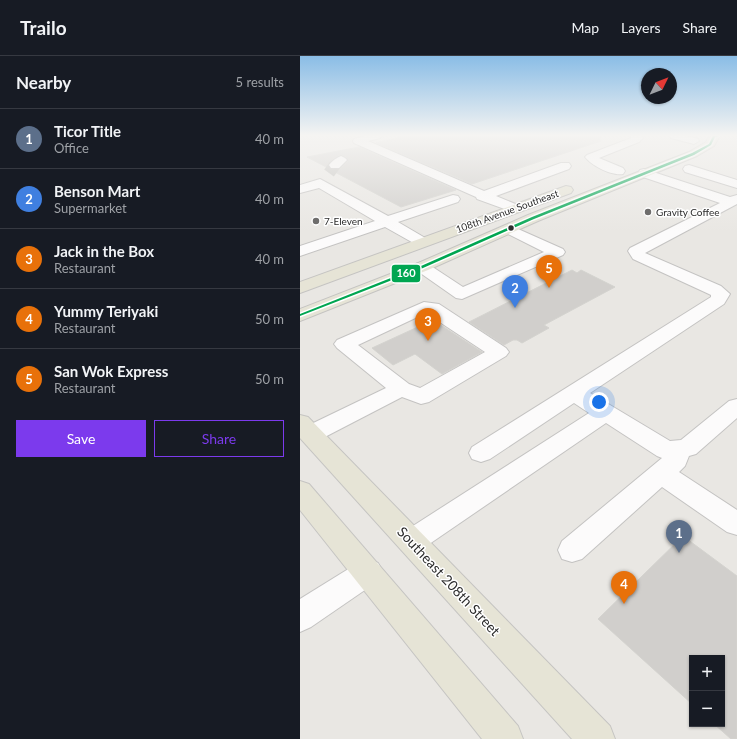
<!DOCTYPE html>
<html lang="en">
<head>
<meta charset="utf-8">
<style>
	body { margin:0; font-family:Lato,sans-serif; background:#242831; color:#f1f3f6 }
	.controls { position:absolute; right:12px; bottom:12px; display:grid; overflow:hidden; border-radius:0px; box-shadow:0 1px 3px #0004 }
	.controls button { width:36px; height:36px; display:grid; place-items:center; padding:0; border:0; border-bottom:1px solid #363941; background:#171b24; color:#f1f3f6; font:20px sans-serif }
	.compass { position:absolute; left:341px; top:12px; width:36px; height:36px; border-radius:50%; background:#171b24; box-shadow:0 1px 3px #0004; rotate:47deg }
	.you { position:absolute; left:299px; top:346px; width:14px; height:14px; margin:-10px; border:3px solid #fff; border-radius:50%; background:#1a73e8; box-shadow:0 0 0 6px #1a73e833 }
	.badge { display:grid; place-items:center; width:26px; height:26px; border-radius:50%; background:#7c3aed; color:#fff; font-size:13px; font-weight:700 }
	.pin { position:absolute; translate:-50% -33px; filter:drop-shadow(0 1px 2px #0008) }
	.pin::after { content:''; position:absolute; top:21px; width:14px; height:12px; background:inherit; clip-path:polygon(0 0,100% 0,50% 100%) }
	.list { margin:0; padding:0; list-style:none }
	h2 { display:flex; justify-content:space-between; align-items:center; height:52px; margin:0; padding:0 16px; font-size:17px }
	h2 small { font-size:13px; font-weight:400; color:#9ea1a6 }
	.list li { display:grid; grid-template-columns:26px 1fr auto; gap:12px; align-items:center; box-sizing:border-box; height:60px; padding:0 16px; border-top:1px solid #363941 }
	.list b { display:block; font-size:15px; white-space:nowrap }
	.list p { margin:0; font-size:13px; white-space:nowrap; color:#9ea1a6 }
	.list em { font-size:13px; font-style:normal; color:#9ea1a6 }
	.actions { display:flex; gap:8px; padding:12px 16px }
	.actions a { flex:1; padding:9px 0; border:1px solid #7c3aed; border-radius:0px; text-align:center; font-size:14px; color:#7c3aed }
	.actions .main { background:#7c3aed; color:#fff }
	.map { position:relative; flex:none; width:437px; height:683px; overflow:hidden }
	header { display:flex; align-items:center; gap:24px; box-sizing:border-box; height:56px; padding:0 20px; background:#171b24; border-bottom:1px solid #363941 }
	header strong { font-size:19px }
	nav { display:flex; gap:22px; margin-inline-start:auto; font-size:14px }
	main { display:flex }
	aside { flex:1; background:#171b24 }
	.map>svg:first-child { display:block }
	.building { fill:#d1cfcc; stroke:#d4d3cf }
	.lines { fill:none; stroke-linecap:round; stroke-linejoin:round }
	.minor-tunnel { stroke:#c3c2be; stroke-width:12; stroke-dasharray:12 6; stroke-linecap:butt }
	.minor-casing { stroke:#c4c3c2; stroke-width:2 }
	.major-casing { stroke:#c5c4c2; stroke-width:2 }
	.minor { fill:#fcfbfb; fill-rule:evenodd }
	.major { fill:#e6e4d6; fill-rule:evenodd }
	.bus-1-casing { stroke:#fff; stroke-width:3 }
	.bus-1 { fill:#00a651; fill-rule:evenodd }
	.poi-dot { fill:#6e6d6c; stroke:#fff; stroke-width:1.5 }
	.bus-dot { fill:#2c2c2c; stroke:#fff; stroke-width:1.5 }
	.labels { text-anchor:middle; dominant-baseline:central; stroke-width:3; stroke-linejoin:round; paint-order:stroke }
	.far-street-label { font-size:10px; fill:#2c2c2c; stroke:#fff }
	.far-poi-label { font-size:10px; fill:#2c2c2c; stroke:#fff; text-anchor:start }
	.near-street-label { font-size:14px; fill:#2c2c2c; stroke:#fff }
	.line-badge { stroke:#fff; stroke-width:1.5 }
	.badge-label { font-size:11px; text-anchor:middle; font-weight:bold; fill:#fff }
</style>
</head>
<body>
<header>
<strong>Trailo</strong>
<nav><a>Map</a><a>Layers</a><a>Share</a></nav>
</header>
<main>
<aside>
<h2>Nearby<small>5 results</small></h2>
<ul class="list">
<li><span class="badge" style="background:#5c6f8a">1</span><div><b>Ticor Title</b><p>Office</p></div><em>40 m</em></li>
<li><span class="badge" style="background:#3f7fe0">2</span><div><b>Benson Mart</b><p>Supermarket</p></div><em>40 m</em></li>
<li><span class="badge" style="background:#e8710a">3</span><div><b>Jack in the Box</b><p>Restaurant</p></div><em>40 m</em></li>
<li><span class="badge" style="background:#e8710a">4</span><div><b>Yummy Teriyaki</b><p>Restaurant</p></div><em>50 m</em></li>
<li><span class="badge" style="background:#e8710a">5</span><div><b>San Wok Express</b><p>Restaurant</p></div><em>50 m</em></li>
</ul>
<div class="actions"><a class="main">Save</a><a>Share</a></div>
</aside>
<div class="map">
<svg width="437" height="683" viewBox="0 0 437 683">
	<rect width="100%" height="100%" fill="#e9e7e3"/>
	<g class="building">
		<path d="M103,80H300L301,85L172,128L76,87Z"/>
		<path d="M59,91L156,134L101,151L31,114L40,113L48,105L46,101L40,99L33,103L28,109L30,113L7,101Z"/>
		<path d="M272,214L277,217L281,214L315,231L244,269L249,272L222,287L217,284H213L204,289L169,266Z"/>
		<path d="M133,264L182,296L142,318L115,298L93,309L72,292Z"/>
		<path d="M383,480L437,520V683H431L414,668H422V602H392V648L298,563Z"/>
	</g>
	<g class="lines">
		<path class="minor-tunnel" d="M29,117L35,109"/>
		<g class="minor-casing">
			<g id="minor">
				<path d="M64,80H81L80,82L68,85L184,135L261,107H269L271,110L269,113L196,140L218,149L220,152L218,155L213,156L177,143L176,141L54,87L53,85L54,83Z"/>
				<path d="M331,80H342L343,82L339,86L299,102L323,112L325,115L323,118C312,120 292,110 285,101L287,99L331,82Z"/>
				<path d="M370,80H387L398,83L399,85L394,88L371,82Z"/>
				<path d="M41,100L45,102L47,104L39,112H31L29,109C32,105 36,102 41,100Z"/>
				<path d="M389,109L437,124V132L385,116L383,113L385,110Z"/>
				<path d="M344,113L430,141L437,139V148L345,197L421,230L430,238L424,248L290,337L370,385L381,384L429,345L437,343V362L396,398L389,400L385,410L379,416L437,454V479L427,476L362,431L282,503L272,506L262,503L258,494L262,485L362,402L357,400L306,367L122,493L112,497L102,493L98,485L102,477L289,357L274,347L190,403L181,406L172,403L169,397L172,391L411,241V239L409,238L333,203L328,195L330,192L420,147L340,120L338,117L340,114Z"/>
				<path d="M20,123L88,160L153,139L158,140L160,143L158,146L98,166L127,183L130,186L127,189L122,191L117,189L85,171L0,200V190L75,165L19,132L0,137V129Z"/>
				<path d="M209,169L263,193L265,196L263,199L162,243L156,242L116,214L114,211L116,208L122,206L128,208L163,231L244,196L204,176L202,173L204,170Z"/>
				<path d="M124,246L139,248L206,292L209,296L206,300L129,346L121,348L102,341L19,384L11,386L3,384L0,377L3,372L86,332L37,292L34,288L37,284ZM126,257L185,296L120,332L109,328L58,289Z"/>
				<path d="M68,503L78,507L83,516L78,525L11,571L0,576V543L58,507Z"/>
			</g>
		</g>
		<g class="major-casing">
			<g id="major">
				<path d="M409,80L419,81L414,90L397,100L238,165L128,214L0,265V253L116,208L228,159L389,96L406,86Z"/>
				<path d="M266,130L271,131L273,134L271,137L0,237V226Z"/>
				<path d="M0,359L8,361L310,670L315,683H272L0,382Z"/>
				<path d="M0,425L9,428L218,670L223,683H182L0,454Z"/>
			</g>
		</g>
		<use href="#minor" class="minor"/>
		<use href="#major" class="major"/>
		<g class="bus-1-casing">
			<path id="bus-1" d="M413,80H419L415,81L411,89L394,99L234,163L123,212L0,260V258L121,210L232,161L392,97L409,88Z"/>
		</g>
		<use href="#bus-1" class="bus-1"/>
	</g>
	<linearGradient id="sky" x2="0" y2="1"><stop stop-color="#8abde6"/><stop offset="0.45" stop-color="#f5f4f2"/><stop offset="1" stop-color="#f5f4f2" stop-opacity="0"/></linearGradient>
	<rect width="437" height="176" fill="url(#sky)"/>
	<g class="poi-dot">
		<circle cx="348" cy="156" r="4"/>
		<circle cx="16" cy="165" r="4"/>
	</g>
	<circle class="bus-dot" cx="211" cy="172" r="3.5"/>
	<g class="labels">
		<g class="far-street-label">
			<text transform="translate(207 155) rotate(-20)">108th Avenue Southeast</text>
		</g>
		<g class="far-poi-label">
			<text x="356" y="156">Gravity Coffee</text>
			<text x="24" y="165">7-Eleven</text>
		</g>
		<g class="near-street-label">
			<text transform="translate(149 525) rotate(47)">Southeast 208th Street</text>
		</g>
	</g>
	<rect class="line-badge" x="91" y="208" width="30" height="19" rx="4" fill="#00a651"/>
	<g class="badge-label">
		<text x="106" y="221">160</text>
	</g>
</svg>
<div class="controls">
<button>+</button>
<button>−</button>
</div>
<svg class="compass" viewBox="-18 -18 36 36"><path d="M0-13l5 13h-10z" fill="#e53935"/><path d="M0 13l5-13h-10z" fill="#9ea1a6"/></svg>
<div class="you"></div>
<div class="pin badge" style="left:379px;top:497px;background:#5c6f8a">1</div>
<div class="pin badge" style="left:215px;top:252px;background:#3f7fe0">2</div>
<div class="pin badge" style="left:128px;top:285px;background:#e8710a">3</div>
<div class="pin badge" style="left:324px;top:548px;background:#e8710a">4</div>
<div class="pin badge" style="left:249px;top:232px;background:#e8710a">5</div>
</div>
</main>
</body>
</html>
